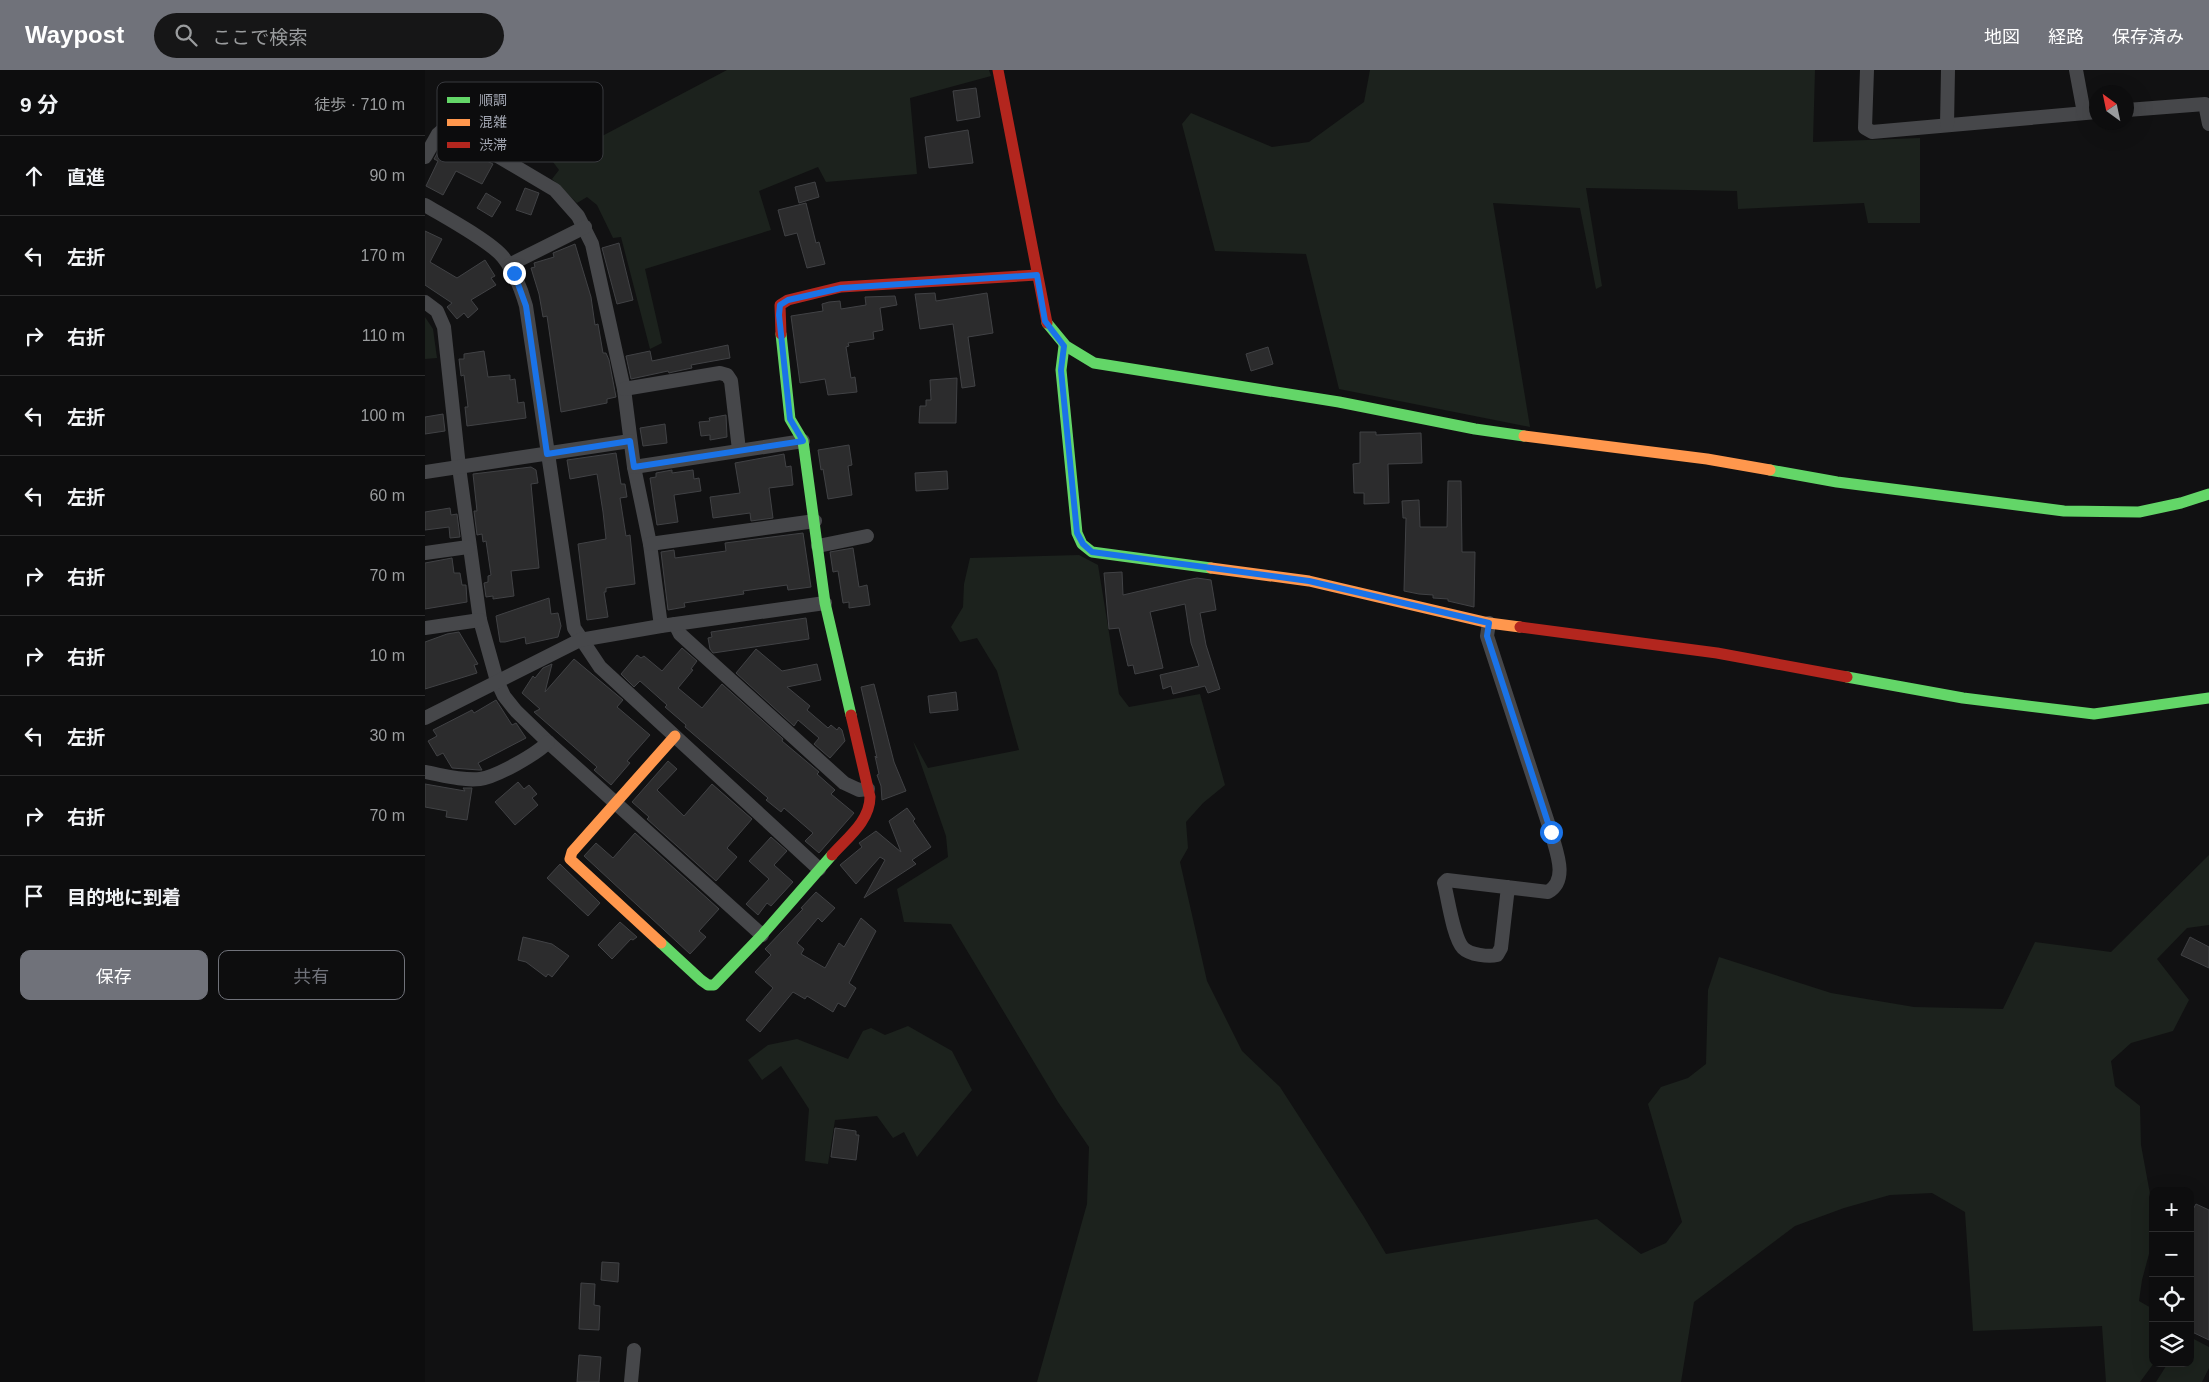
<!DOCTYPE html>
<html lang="ja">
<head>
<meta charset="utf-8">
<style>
	body { margin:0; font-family:Helvetica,"Noto Sans JP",sans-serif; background:#161617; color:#f1f3f6 }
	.controls { position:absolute; right:15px; bottom:15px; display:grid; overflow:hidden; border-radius:10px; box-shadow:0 5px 20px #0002 }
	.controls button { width:45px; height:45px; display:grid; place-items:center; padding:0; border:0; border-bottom:1px solid #2d2d2e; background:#0d0d0e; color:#f1f3f6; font:25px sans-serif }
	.compass { position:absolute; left:1664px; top:15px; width:45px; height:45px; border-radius:50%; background:#0d0d0e; box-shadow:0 5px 20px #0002; rotate:327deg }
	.stop { position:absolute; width:15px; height:15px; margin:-11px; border:4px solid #1a73e8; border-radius:50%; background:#fff }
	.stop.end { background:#1a73e8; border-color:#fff; box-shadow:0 1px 5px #0008 }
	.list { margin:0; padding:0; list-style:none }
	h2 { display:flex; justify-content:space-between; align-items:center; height:65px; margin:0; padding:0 20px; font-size:21px }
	h2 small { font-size:16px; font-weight:400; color:#9a9c9e }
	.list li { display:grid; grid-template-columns:32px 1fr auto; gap:15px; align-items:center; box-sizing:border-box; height:80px; padding:0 20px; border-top:1px solid #2d2d2e }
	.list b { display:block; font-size:19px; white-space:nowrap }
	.list em { font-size:16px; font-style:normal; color:#9a9c9e }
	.actions { display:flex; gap:10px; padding:15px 20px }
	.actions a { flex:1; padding:11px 0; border:1px solid #70727a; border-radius:10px; text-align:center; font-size:18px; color:#70727a }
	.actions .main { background:#70727a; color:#fff }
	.icon { flex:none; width:28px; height:28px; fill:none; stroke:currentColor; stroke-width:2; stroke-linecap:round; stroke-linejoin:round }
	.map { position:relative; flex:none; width:1784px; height:1312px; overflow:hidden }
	header { display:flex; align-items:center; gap:30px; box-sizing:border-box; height:70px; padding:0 25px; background:#70727a; color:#fff }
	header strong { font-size:24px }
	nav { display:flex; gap:28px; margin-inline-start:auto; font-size:18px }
	.search { width:350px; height:45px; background:#161617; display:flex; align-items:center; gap:12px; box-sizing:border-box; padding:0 18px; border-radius:28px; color:#9a9c9e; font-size:19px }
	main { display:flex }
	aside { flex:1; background:#0d0d0e }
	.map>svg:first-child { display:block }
	.green { fill:#1c221d }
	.building { fill:#2c2c2d; stroke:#414245 }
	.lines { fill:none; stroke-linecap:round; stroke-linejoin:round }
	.street { stroke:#46474a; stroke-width:14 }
	.fast { stroke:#63d668; stroke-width:11 }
	.slow { stroke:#ff974d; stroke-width:11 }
	.jam { stroke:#b3261e; stroke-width:11 }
	.route { stroke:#1a73e8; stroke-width:6 }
	.key { fill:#0c0c0d; stroke:#393a3f; stroke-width:1 }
	.key-label { font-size:14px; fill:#a3a7b2 }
</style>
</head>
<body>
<header>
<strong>Waypost</strong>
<div class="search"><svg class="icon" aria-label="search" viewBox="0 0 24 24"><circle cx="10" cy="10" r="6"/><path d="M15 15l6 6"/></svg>ここで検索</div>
<nav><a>地図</a><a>経路</a><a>保存済み</a></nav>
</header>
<main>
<aside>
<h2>9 分<small>徒歩 · 710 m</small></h2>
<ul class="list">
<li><svg class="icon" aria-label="ahead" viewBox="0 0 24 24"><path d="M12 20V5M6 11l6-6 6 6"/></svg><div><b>直進</b></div><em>90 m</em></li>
<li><svg class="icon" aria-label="left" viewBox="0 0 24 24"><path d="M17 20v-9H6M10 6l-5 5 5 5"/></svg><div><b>左折</b></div><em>170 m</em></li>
<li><svg class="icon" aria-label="right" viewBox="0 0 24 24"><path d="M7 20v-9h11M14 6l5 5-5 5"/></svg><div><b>右折</b></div><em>110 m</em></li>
<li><svg class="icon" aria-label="left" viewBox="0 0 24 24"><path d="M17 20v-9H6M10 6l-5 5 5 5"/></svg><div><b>左折</b></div><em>100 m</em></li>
<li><svg class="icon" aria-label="left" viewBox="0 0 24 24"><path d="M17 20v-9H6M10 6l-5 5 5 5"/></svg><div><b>左折</b></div><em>60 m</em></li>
<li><svg class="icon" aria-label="right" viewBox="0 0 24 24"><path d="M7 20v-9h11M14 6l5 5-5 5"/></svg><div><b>右折</b></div><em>70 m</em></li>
<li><svg class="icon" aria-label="right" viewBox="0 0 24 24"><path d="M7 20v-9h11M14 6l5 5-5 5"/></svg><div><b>右折</b></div><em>10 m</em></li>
<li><svg class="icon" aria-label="left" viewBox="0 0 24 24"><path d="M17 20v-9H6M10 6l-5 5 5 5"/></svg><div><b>左折</b></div><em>30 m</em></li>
<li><svg class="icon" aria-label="right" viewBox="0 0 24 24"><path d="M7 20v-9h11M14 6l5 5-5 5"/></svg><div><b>右折</b></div><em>70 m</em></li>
<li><svg class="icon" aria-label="arrive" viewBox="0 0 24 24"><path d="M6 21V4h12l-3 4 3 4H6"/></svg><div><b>目的地に到着</b></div></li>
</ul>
<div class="actions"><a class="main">保存</a><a>共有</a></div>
</aside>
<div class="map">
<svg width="1784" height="1312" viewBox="0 0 1784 1312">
	<rect width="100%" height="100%" fill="#111112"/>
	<g class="green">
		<path d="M302,0H564L566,6L485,28L492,104L401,112L393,97L334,121L346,160L220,199L237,273L225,279L196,167L188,168L172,135L162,127L152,133L127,109L134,100L128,92Z"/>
		<path d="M945,0H1390L1388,72L1495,68V153H1443L1439,133L1313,139L1312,121L1161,118L1177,216L1171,219L1155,138L1068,133L1105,357L914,319L881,184L790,181L757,54L766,43L847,77L884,72L939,32Z"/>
		<path d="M0,247L8,259L12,288L0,289Z"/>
		<path d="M654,485L673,495L694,624L704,637L775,624L800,715L778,733L761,752L763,778L755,792L782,911L817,981L855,1017L939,1147L961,1184L1172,1149L1216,1184L1241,1173L1257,1152L1223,1034L1236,1017L1263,1008L1281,994L1283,920L1294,887L1406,923L1489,937L1578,939L1610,872L1686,882L1784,785V855L1762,858L1732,889L1764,930L1748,961L1706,973L1686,991L1690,1016L1715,1036L1716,1075L1728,1140V1169L1717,1210L1714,1231L1728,1239L1729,1293L1715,1312H1681L1677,1256L1548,1261L1540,1142L1507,1123L1465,1125L1419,1138L1370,1156L1269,1232L1256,1312H612L662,1134L664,1077L633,1032L526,854L479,852L472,819L523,787L521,766L488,671L503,698L594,680L572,601L552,568L535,572L526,557L538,537L539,514L545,488Z"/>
		<path d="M483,956L527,981L547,1020L492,1087L479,1062L468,1068L452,1046L410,1050L403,1094L380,1091L384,1039L356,996L337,1010L323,990L343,975L372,969L423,989L438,961L446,958L460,965Z"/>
		<path d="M1765,1267L1784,1277V1298L1777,1312H1731L1743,1293H1765Z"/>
	</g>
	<g class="building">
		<path d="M551,18L555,47L532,51L528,21Z"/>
		<path d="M543,60L548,93L504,98L500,67Z"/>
		<path d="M18,73L50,90L52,86L68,94L57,114L31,101L18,125L1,116L13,91L9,89Z"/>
		<path d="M390,112L394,127L374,133L370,117Z"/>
		<path d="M100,118L114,123L106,145L91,140Z"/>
		<path d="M61,123L76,132L67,147L52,138Z"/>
		<path d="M381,133L391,173L394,172L400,194L382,198L372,163L360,166L353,140Z"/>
		<path d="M0,161L17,169L5,192L32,208L60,190L70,206L66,208L71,215L46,230L53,239L43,248L39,243L32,249L22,237L27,233L0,215Z"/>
		<path d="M194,173L208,230L192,234L177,178Z"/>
		<path d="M150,174L166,227L170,255L173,254L178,283H181L184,290L191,327L182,329V333L136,342L122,246L118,247L114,224L106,198L110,197L109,193L129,187L128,183Z"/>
		<path d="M510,223L511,231L562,223L568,263L543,267L550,316L537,318L528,254L495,259L490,224Z"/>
		<path d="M470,226L472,235L455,238L458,260L448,262L449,269L423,273L424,276L421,277L426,308L430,307L432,322L403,325L400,309L375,313L366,246L398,241L397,234L404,232L415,231L416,239L441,235L440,227Z"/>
		<path d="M303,275L305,288L266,295L267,298L248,302L244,303L243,301L206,309L201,286L225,281L227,291Z"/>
		<path d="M843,277L848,294L826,301L821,284Z"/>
		<path d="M59,281L63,307L85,305V310L90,309L93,333L99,332L101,348L42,356L40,337H43L39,305L36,306L34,289H39V284Z"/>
		<path d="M532,308L531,353H494L495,336H501V330H506L505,310Z"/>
		<path d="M18,344L20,361L0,364V347Z"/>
		<path d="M301,345L302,367L285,370V365L276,366L274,352L285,351L284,348Z"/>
		<path d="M240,354L242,373L218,376L215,358Z"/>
		<path d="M935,362H951V365L996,363L997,393L963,394L964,433L939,434V423H929L928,394L935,393Z"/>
		<path d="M424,375L427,395L423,396L427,425L403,429L398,399L396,400L393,380Z"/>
		<path d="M191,383L196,414H200L202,427L195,428L201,466L205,465L210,514L181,518V522H179L183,547L162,550L153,474L181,469L178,442L172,404L145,409L142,390Z"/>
		<path d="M359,384L361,397L366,396L368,415L344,418L348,448L326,451L325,443L288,448L285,427L315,423L310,393Z"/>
		<path d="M106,397L111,400L113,413L106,414L114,498L86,501L89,526L68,529V526L61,527L59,513L63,512V506L66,505L61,471L58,472L57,464L52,465L49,441H52L48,404Z"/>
		<path d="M247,400V403L268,400L269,409L274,408L276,421L249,425L253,452L232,455L225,408L231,407V403Z"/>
		<path d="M522,401L523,419L491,421L490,403Z"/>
		<path d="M1023,411H1036L1037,482H1050L1049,537L1023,531V529L1008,528V525L994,524L979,521L981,448H978L977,431L994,430L995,457H1022Z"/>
		<path d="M25,438L26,445L32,444L35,467L25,468L24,457L0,460V442Z"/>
		<path d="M378,463L386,517L363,520L362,515L318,521L319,524L259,533L260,537L243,540L236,482L249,480L250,488L301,481L300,473Z"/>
		<path d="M428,478L434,517L442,515L445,535L424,538V532L418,533L413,501L408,502L405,482Z"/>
		<path d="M27,488L29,503H35L37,515H41L42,532L0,539V493Z"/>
		<path d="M697,502L698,525L762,510L772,508L786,510L791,540L775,543L781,575L795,619L783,623L780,616L748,624L746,616L738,619L735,605L774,596L766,573L760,534L725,542L738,598L710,604L708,595L703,596L694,558L684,559L679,503Z"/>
		<path d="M124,528L126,544L133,543L136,556L133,567L101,574L100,567L80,572H75L71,546Z"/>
		<path d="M381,548L384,569L288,583L285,579L283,568L287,567L286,562Z"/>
		<path d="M34,562L53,594L49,595L52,603L0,619V572L22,564Z"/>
		<path d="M257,578L272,591L266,599L268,600L253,618L277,638L297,614L358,669L357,671L394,702L392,704L410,720L406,724L429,743L394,783L380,771L388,763L359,738L356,742L341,730L343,728L260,657L261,655L240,637L242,635L215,611L209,617L196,604L212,585L216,588L219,586L237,601Z"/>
		<path d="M331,579L357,601L392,594L396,610L362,617L385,636L382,640L403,658L406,655L412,660L414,657L417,660L420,671L405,688L389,674L394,668L373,650L369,656L311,603Z"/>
		<path d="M149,589L198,630L192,637L225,665L202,691L205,693L186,715L169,700L172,697L109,642L115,639L97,623L108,606L110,608L118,598L127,594L120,622Z"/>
		<path d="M449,614L469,692L481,721L457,730L456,716L452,705L454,704L450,686L452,688L436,617Z"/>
		<path d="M531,622L533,640L505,643L503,626Z"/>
		<path d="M71,630L87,655L91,653L101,668L53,693L57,700H54L27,698L18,683L12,686L3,671L12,666L8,660L47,640L49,643Z"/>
		<path d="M243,691L252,699L232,720L259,746L287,714L327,749L302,778L312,787L291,811L222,749L224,747L207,732Z"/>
		<path d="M93,712L99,719L104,715L112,724L107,728L113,735L90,755L70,732Z"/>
		<path d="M0,714L40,721L38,718H47L42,750L21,747L22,741L0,737Z"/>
		<path d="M482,738L490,749L488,751L506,777L487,790L491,794L439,828L460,790L455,787L431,814L415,795L437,777L434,773L451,761L476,782L464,751Z"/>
		<path d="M210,763L294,839L274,861L281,867L265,884L159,786L171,773L188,788Z"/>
		<path d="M346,767L362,781L349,795L368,812L346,836L342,833L333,845L321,834L344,809L324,791Z"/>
		<path d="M135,794L175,833L163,846L122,808Z"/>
		<path d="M391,822L410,838L397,852L393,848L372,873L379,879L376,884L400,898L414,873L419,877L436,848L451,861L424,913L431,918L420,937L413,933L408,942L382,926L380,929L368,922L335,962L321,950L348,918L330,902L346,885L340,879L378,839L376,838Z"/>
		<path d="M195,852L212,867L208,870L206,869L187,889L173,875Z"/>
		<path d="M98,867L127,874L144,886L127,907L123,904L121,907L101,892L93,890Z"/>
		<path d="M1765,867L1784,877V898L1756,885Z"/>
		<path d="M410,1058L431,1061V1065H434L431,1090L406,1087Z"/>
		<path d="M1771,1134L1784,1140V1270L1765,1261V1145Z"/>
		<path d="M177,1192L194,1193L193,1212L176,1210Z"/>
		<path d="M156,1213L170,1214L169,1235L175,1236L174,1260L154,1259Z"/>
		<path d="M154,1285L176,1287L174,1312H152Z"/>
	</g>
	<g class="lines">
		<g class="street">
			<path d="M1442,0L1440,58L1447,62L1672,42"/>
			<path d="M1651,0L1659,43"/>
			<path d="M1702,40L1780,34L1784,54"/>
			<path d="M1522,55L1523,0"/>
			<path d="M0,87L13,64L20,58L27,59L130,120L153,146L167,174L199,319L209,397L225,474L236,556"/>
			<path d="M0,135C20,147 65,171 78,187C90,202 96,218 101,236L149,558L175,597L394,799"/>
			<path d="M84,195L160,157"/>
			<path d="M0,232L12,241L19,257L34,397L55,550L72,611L79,626L91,641L123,672L337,865"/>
			<path d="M199,319L295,303L302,305L306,311L314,380"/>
			<path d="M209,397L378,371"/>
			<path d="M0,402L205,371"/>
			<path d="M225,474L390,451"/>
			<path d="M393,476L442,466"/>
			<path d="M0,483L43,477"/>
			<path d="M1064,553L1062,566L1126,762C1131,781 1144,810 1123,822L1022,810L1019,813C1023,828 1028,867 1038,878C1045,885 1064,887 1072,885L1076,878L1083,817"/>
			<path d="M250,554L255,564L419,713L434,720L443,719"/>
			<path d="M0,558L55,550"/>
			<path d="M0,648L155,570L236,556L400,533"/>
			<path d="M0,702C17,705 37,711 55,709C71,707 112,684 123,672"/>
			<path d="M206,1312L209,1280"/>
		</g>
		<g class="fast">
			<path d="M622,253L641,276L669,293L914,332L1050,359L1099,366"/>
			<path d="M356,264L365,349L378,371L400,533L426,645"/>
			<path d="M639,276L636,300L652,463L657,474L667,482L786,498"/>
			<path d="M1345,400L1412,412L1639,441L1714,442L1756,433L1784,424"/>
			<path d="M1422,607L1538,628L1669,644L1784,628"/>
			<path d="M236,873L276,910L283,915H289L337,865L407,785"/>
		</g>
		<g class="slow">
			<path d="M1099,366L1282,389L1345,400"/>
			<path d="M786,498L884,511L1064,553L1095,557"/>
			<path d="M236,873L145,789L147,782L250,666"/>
		</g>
		<g class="jam">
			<path d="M573,0L622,253"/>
			<path d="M356,264L355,235L363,230L416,217L612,205"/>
			<path d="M1095,557L1292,583L1422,607"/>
			<path d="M407,785C422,768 445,751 445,727L426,645"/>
		</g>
	</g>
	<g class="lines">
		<path class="route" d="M89,203L101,236L122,384L205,371L209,397L378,371L365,349L354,245L355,235L363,230L416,218L612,205L620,251L639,276L636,300L652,463L658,474L667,482L884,511L1064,553L1062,566L1126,762"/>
	</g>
	<rect x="12" y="12" width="166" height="80" rx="8" class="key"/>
	<rect x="22" y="27" width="23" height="6" fill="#63d668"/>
	<rect x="22" y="49" width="23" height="7" fill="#ff974d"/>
	<rect x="22" y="72" width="23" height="6" fill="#b3261e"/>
	<g class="key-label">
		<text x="54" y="35">順調</text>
		<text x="54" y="57">混雑</text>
		<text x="54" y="80">渋滞</text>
	</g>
</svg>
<div class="controls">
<button>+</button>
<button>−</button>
<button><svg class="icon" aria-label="locate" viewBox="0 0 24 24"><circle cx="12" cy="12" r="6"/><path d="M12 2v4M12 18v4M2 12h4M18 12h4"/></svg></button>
<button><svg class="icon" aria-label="layers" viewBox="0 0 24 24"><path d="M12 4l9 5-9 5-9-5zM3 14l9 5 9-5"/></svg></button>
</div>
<svg class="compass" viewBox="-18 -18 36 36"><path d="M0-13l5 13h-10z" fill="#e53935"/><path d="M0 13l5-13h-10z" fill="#9a9c9e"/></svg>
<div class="stop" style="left:1126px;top:762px"></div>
<div class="stop end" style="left:89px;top:203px"></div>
</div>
</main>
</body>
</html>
